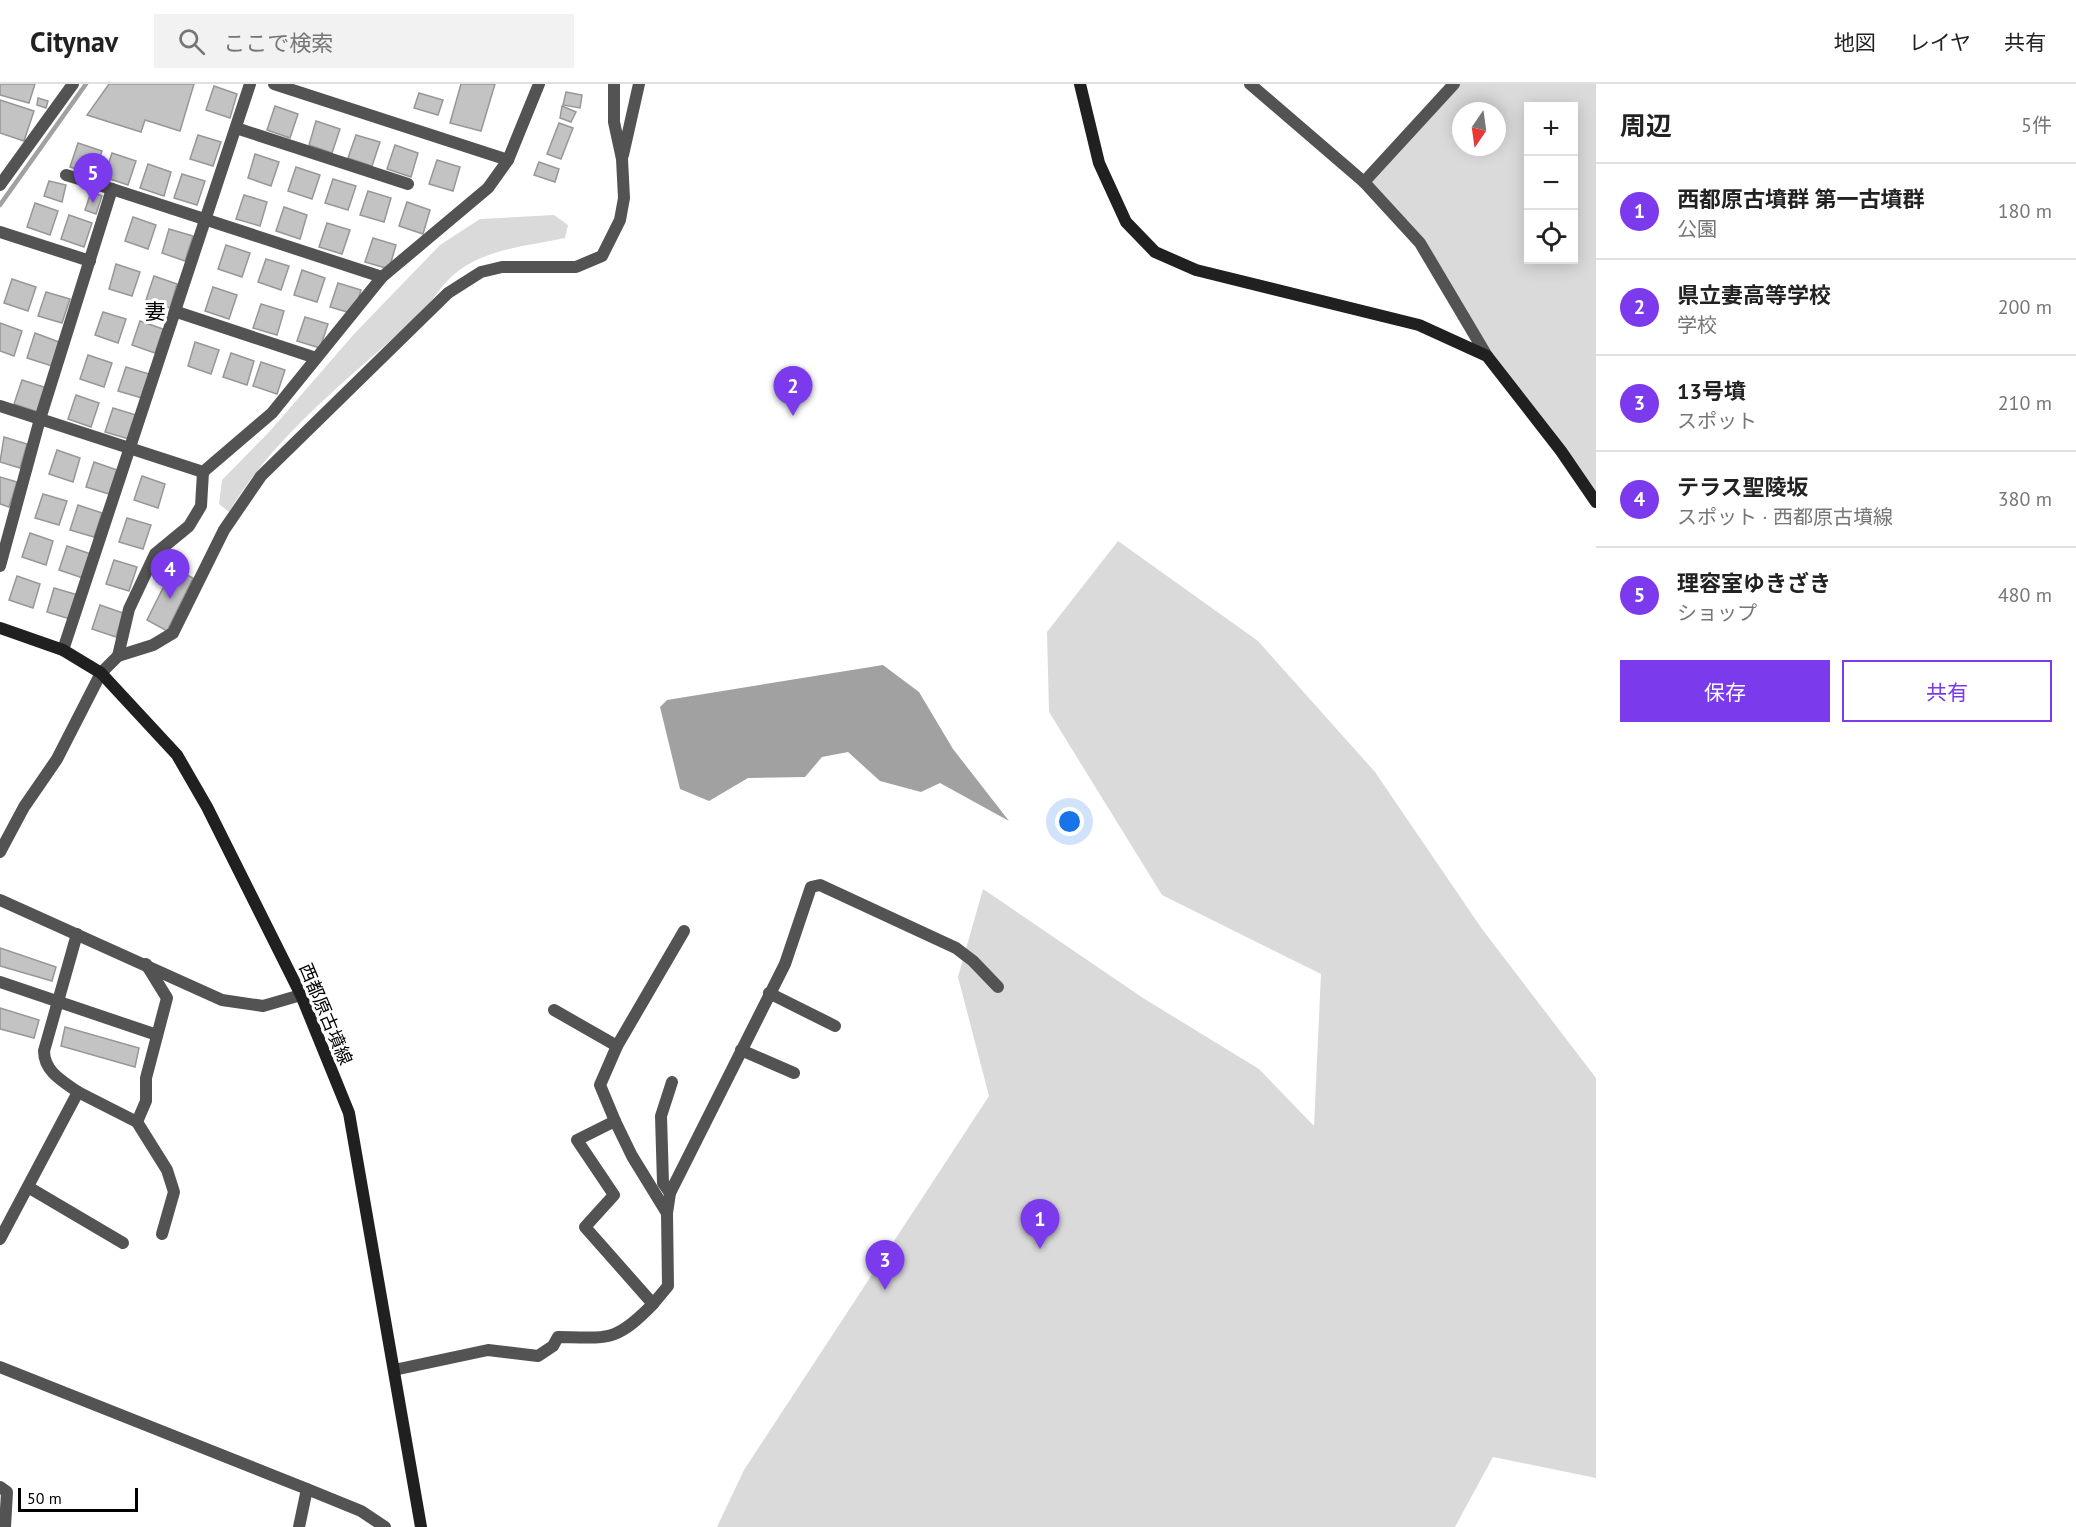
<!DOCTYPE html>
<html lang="ja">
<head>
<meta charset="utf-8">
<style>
	body { margin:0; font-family:"PT Sans","Noto Sans JP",sans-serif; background:#f2f2f2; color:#222 }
	.controls { position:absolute; right:18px; top:18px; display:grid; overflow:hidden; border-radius:0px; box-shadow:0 3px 15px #0003 }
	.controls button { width:54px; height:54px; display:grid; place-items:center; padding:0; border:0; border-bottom:2px solid #e0e0e0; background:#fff; color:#222; font:30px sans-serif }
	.compass { position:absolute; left:1452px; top:18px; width:54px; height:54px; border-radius:50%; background:#fff; box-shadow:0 3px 15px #0003; rotate:193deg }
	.scale { position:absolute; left:18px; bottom:15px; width:120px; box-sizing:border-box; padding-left:6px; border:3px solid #000; border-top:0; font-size:16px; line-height:21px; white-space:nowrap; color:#000; -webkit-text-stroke:4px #fff; paint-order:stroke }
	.you { position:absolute; left:1070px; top:738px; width:21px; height:21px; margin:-15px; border:4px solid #fff; border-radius:50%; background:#1a73e8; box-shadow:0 0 0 9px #1a73e833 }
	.badge { display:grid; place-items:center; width:39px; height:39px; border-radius:50%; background:#7c3aed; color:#fff; font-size:20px; font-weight:700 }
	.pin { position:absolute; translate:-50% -50px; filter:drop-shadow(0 2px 3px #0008) }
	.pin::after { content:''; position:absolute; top:32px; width:21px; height:18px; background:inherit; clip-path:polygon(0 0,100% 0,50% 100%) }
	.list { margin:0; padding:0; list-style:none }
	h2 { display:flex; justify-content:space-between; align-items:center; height:78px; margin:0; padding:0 24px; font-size:26px }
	h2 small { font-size:20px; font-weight:400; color:#767676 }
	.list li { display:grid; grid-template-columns:39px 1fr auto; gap:18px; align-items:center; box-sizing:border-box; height:96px; padding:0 24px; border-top:2px solid #e0e0e0 }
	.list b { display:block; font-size:22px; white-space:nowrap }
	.list p { margin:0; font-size:20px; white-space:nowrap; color:#767676 }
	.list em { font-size:20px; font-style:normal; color:#767676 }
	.actions { display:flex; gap:12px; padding:18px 24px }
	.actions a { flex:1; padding:14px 0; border:2px solid #7c3aed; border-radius:0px; text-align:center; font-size:21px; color:#7c3aed }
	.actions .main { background:#7c3aed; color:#fff }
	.icon { flex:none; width:33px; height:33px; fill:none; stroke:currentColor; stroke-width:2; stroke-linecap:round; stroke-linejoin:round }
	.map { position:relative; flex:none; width:1596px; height:1443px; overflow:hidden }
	header { display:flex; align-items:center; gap:36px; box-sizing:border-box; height:84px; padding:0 30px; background:#fff; border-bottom:2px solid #e0e0e0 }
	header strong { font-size:28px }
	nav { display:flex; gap:33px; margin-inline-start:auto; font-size:21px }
	.search { width:420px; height:54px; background:#f2f2f2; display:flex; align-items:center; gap:15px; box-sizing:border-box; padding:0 21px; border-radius:0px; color:#767676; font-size:22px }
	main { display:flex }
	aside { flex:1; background:#fff }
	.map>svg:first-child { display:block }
	.green { fill:#dadada; fill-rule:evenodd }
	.water { fill:#a1a1a1 }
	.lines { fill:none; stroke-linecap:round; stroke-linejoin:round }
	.stream { stroke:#a1a1a1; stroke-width:4.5 }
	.building { fill:#c3c3c3; stroke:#979797; stroke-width:1.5 }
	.street { stroke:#535353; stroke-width:12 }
	.secondary { stroke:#202020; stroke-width:12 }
	.labels { text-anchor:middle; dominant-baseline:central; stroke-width:6; stroke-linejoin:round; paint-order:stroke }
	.street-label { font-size:18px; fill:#000; stroke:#fff }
	.quarter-label { font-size:21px; fill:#000; stroke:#fff }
</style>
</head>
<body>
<header>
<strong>Citynav</strong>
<div class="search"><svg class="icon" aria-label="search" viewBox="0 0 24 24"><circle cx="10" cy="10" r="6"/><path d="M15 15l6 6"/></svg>ここで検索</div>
<nav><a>地図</a><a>レイヤ</a><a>共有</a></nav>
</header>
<main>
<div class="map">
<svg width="1596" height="1443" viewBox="0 0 1596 1443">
	<rect width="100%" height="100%" fill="#fff"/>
	<g class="green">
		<path d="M1454,0H1596V418L1487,272L1420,159L1364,98ZM1528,22H1574V176H1528ZM1461,27H1497V63H1461Z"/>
		<path d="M554,131L568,141L565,154C528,162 488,164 457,188C442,199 432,219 418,232C350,294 276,349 229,428L219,420L222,396L270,347L354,250L440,161L480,135Z"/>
		<path d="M1118,457L1258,557L1375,688L1482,845L1596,994V1394L1493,1373L1455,1443H717L744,1386L989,1012L958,893L983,805L1143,914L1259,985L1314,1042L1321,890L1162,811L1049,628L1047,548Z"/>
	</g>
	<path class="water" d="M883,581L919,608L953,665L1009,737L940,699L921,708L880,697L848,668L822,673L805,693L748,694L709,717L680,705L660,623L667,616Z"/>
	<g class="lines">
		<path class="stream" d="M0,121L86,0"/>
	</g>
	<g class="building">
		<path d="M0,0H35L29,19L0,11Z"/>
		<path d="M109,0H194L180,47L145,36L141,48L87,31Z"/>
		<path d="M461,0H495L481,47L450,39Z"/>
		<path d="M214,2L237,10L230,34L206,26Z"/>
		<path d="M566,8L582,11L580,24L563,21Z"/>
		<path d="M419,9L443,16L438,31L414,24Z"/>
		<path d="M38,14L48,17L46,24L37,21Z"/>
		<path d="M0,16L34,27L24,57L0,49Z"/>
		<path d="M275,22L298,30L290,54L267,46Z"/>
		<path d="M562,22L576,28L571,38L560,34Z"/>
		<path d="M316,37L340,45L332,69L309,61Z"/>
		<path d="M559,39L573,44L561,75L547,70Z"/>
		<path d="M198,51L221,58L213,82L190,75Z"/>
		<path d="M356,51L380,58L372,82L348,74Z"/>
		<path d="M78,59L102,67L94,91L70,83Z"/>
		<path d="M395,61L418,69L411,93L387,85Z"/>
		<path d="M112,69L136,77L128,101L104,93Z"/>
		<path d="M255,70L279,78L271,102L248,94Z"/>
		<path d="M437,76L460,83L453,107L429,100Z"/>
		<path d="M539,78L559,85L555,98L534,91Z"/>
		<path d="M148,80L171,88L164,112L140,104Z"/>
		<path d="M296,83L320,91L312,115L288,107Z"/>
		<path d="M182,90L205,97L197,121L174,114Z"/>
		<path d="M333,95L356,102L348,126L325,119Z"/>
		<path d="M49,97L66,101L62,118L44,112Z"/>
		<path d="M368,107L391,114L384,138L360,131Z"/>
		<path d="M91,108L102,112L96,130L85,126Z"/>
		<path d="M244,111L267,118L260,142L236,135Z"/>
		<path d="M407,118L430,126L423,150L399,142Z"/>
		<path d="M35,119L58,127L50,151L27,143Z"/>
		<path d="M284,123L307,131L300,155L276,147Z"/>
		<path d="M69,131L92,139L84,163L61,155Z"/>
		<path d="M133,133L156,141L148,165L125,157Z"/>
		<path d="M327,139L350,146L342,170L319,163Z"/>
		<path d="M169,145L193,152L185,177L162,169Z"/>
		<path d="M373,154L396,161L389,185L365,178Z"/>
		<path d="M226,161L250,169L242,193L218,185Z"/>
		<path d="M266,175L289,182L281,206L258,198Z"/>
		<path d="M116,180L140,188L132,212L109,205Z"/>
		<path d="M302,186L325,194L317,218L294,211Z"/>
		<path d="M154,192L177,200L170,224L146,216Z"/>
		<path d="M12,195L36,203L28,227L4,219Z"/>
		<path d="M338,199L361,206L354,230L330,223Z"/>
		<path d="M213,203L237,211L229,235L205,227Z"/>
		<path d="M46,208L70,215L62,239L38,232Z"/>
		<path d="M261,220L284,227L277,251L253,244Z"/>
		<path d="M103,228L126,235L118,259L95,251Z"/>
		<path d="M305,233L328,240L320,264L297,257Z"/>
		<path d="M140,237L163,245L155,269L132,261Z"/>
		<path d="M0,239L22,247L14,272L0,267Z"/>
		<path d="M35,249L59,258L52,282L27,274Z"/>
		<path d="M195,258L219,266L211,290L188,282Z"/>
		<path d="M231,269L254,277L247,301L223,293Z"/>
		<path d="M88,271L112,279L104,303L80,295Z"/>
		<path d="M261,278L285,286L277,310L253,302Z"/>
		<path d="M126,283L149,290L142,314L118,307Z"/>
		<path d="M22,296L47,304L38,328L14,320Z"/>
		<path d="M76,311L99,319L91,343L68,335Z"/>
		<path d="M113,324L136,331L129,355L105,348Z"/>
		<path d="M4,353L27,360L20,384L0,378Z"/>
		<path d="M57,366L80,374L73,398L49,390Z"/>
		<path d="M94,378L117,386L109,410L86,403Z"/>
		<path d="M142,392L165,400L158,424L134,416Z"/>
		<path d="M0,393L17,398L9,423L0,420Z"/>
		<path d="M43,410L67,417L59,441L35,434Z"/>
		<path d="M78,421L102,429L94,453L70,446Z"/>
		<path d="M127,434L151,441L143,465L119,458Z"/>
		<path d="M30,449L53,457L46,481L22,473Z"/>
		<path d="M67,462L91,470L83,494L59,486Z"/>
		<path d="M114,476L137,483L129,507L106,500Z"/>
		<path d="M173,484L193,494L167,547L147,536Z"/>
		<path d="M17,492L40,500L33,524L9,516Z"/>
		<path d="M54,504L78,511L70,535L47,528Z"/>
		<path d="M100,521L123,529L116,553L92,545Z"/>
		<path d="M0,864L56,883L52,897L0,882Z"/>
		<path d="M0,924L39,936L34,954L0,945Z"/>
		<path d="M65,943L139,964L135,983L61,962Z"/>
	</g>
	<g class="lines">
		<g class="street">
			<path d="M274,0L508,76"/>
			<path d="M1250,0L1364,98L1420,159L1487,272"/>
			<path d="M236,44L408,100"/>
			<path d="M623,71L639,0"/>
			<path d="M66,91L112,105"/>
			<path d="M1364,98L1454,0"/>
			<path d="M0,101L73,0"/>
			<path d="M0,148L90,177"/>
			<path d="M177,228L316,274"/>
			<path d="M0,322L203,388L272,329L382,193L488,104L508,76L539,0"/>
			<path d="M0,482L40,335L112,105L382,193"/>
			<path d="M63,566L250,0"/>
			<path d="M118,572L129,525L155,470L189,442L201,422L203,388"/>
			<path d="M0,768L24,723L57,675L101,589L118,572L153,561L173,549L224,446L261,392L448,209L481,188L502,183H576L602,172L620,136L624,114L622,75L614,38V0"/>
			<path d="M0,816L222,916L263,922L301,911"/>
			<path d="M0,898L157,951"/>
			<path d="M769,909L835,942"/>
			<path d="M554,926L617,962"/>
			<path d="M741,966L794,989"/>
			<path d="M78,1008L137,1038L167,1086L174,1108L162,1150"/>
			<path d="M615,1037L632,1072L667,1129"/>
			<path d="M137,1038L146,1017V994L167,914L146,880"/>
			<path d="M28,1103L123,1159"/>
			<path d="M670,1109L663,1099L661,1032L672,998"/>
			<path d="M0,1155L78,1008C62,997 44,987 44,967L77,850"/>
			<path d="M653,1220L668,1202L667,1129L670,1109L785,880L811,803L820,801L956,864L973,877L998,903"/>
			<path d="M0,1283L307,1405L361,1427L385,1443"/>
			<path d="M394,1286L488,1266L538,1272L553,1262L558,1253C609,1254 616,1258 653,1220L585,1143L614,1111L577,1056L615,1037L600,1001L617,962L684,847"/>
			<path d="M0,1403L7,1408L5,1443"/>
			<path d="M299,1443L307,1405"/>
		</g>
		<g class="secondary">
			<path d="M1080,0L1099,79L1126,138L1155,168L1196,186L1419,241L1487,272L1561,367L1596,418"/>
			<path d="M0,544L63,566L101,589L177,671L207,723L301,911L349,1029L421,1443"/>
		</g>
	</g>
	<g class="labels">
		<g class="street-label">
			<text transform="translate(326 930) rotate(67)">西都原古墳線</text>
		</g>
		<g class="quarter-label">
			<text x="155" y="227">妻</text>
		</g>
	</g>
</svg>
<div class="controls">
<button>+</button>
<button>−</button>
<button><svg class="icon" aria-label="locate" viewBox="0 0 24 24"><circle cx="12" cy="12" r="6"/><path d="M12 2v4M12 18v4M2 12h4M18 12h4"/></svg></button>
</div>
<svg class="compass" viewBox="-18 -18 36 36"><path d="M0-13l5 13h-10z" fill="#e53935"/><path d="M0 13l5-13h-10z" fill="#767676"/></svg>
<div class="scale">50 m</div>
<div class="you"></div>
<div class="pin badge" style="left:1040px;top:1165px">1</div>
<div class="pin badge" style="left:793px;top:332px">2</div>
<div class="pin badge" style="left:885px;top:1206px">3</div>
<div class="pin badge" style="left:170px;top:515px">4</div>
<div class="pin badge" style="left:93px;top:119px">5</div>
</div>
<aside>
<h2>周辺<small>5件</small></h2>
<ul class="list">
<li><span class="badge">1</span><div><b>西都原古墳群 第一古墳群</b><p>公園</p></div><em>180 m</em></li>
<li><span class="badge">2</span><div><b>県立妻高等学校</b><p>学校</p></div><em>200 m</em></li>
<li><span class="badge">3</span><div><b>13号墳</b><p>スポット</p></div><em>210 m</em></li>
<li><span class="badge">4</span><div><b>テラス聖陵坂</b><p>スポット · 西都原古墳線</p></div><em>380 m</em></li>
<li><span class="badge">5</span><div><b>理容室ゆきざき</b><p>ショップ</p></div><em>480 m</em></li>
</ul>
<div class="actions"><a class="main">保存</a><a>共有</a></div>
</aside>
</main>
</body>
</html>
